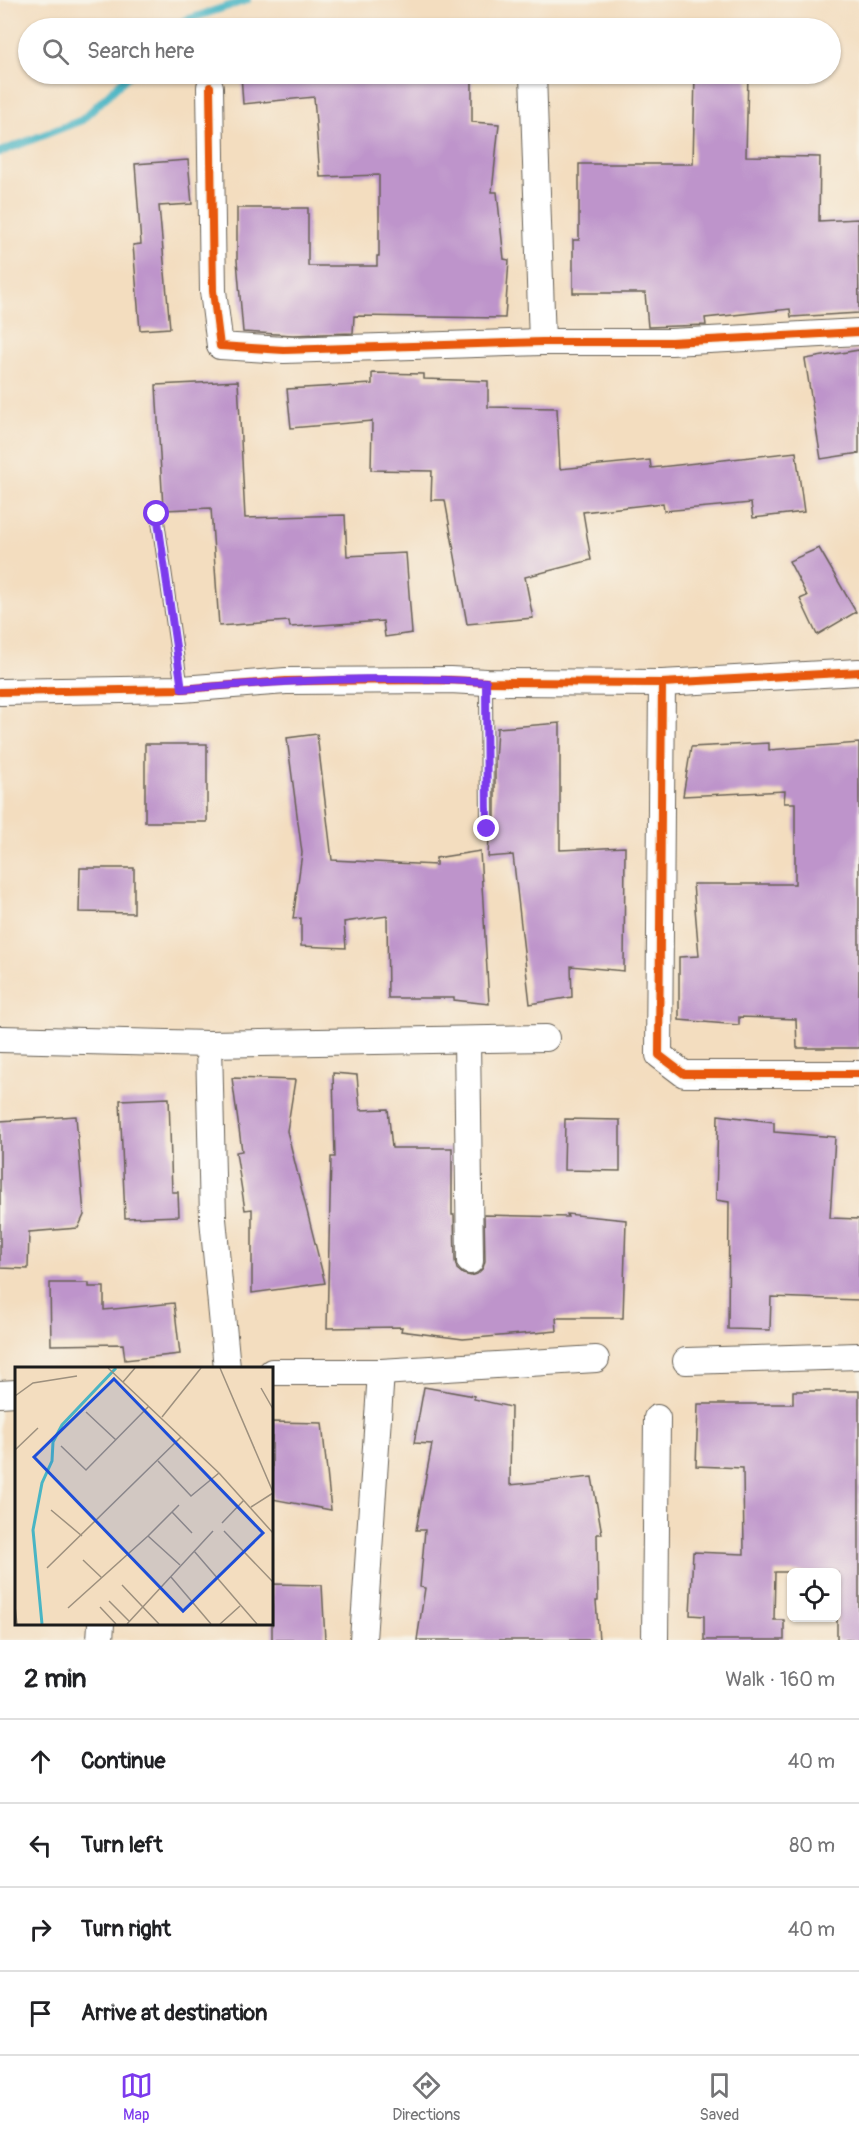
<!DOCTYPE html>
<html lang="en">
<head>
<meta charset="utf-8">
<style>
	body { margin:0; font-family:Pangolin,sans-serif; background:#f6f6f6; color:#202124 }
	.controls { position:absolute; right:18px; bottom:18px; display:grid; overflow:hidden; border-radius:9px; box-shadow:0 2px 4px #0004 }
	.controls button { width:54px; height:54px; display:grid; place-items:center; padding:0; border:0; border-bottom:2px solid #e0e0e0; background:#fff; color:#202124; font:30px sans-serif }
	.stop { position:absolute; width:18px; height:18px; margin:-14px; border:4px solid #7c3aed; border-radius:50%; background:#fff }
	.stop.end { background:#7c3aed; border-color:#fff; box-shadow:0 2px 6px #0008 }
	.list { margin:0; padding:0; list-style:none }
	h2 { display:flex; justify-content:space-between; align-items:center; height:78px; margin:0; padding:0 24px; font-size:26px }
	h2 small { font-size:20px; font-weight:400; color:#757577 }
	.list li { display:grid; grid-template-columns:39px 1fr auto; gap:18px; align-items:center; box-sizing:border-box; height:84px; padding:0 24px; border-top:2px solid #e0e0e0 }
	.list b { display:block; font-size:22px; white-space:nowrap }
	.list em { font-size:20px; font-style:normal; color:#757577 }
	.icon { flex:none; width:33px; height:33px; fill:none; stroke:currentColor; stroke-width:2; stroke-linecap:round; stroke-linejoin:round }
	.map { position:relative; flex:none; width:859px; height:1640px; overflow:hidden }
	.search { position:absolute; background:#fff; box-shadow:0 2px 4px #0004; left:18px; right:18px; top:18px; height:66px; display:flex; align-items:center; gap:15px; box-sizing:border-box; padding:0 21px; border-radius:33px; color:#757577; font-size:22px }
	.sheet { height:414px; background:#fff }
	nav { display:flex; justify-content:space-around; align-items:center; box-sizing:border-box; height:84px; border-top:2px solid #e0e0e0; background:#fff; font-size:16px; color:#757577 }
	nav a { display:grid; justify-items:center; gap:3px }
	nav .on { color:#7c3aed }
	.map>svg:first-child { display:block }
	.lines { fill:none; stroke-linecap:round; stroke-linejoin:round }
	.stream { stroke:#49b5c4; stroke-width:8 }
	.building { fill:#be94cb }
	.service-casing { stroke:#676055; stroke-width:14 }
	.minor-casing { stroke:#676055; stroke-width:28 }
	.service { stroke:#fff; stroke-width:12 }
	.minor { stroke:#fff; stroke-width:26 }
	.cycleway-casing { stroke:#f7f3e8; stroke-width:11 }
	.cycleway { stroke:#e8590c; stroke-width:8 }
	.route { stroke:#7c3aed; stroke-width:8 }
	.inset-river { fill:none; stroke:#49b5c4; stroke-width:3 }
	.inset-road { fill:none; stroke:#9d907e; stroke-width:1.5 }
	.view { fill:#1d4ed8; fill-opacity:0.15; stroke:#1d4ed8; stroke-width:3 }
	.inset-edge { fill:none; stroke:#1c1c1c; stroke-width:3 }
</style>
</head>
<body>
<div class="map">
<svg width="859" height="1640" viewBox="0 0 859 1640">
	<rect width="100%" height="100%" fill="#f7f3e8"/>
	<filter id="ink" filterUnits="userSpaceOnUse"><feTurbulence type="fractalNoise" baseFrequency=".0167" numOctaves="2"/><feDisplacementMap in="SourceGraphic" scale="12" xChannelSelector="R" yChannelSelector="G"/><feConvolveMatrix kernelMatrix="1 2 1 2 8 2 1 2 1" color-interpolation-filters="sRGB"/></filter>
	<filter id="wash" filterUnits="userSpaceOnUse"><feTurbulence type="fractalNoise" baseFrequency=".008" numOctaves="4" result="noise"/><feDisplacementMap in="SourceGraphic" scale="24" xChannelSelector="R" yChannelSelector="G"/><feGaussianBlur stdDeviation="1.35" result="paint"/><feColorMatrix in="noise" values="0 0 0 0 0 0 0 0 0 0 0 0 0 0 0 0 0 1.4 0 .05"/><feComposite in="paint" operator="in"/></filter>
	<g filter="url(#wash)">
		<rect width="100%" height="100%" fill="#f3ddbf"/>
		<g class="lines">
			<g class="stream">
				<path d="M177,28L186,20L247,0"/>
				<path d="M0,152L82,120L130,74"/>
			</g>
		</g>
		<g id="blocks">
			<g class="building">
				<path d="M241,74H472V122L499,124L492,192H497L504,259L509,260L505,318L354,316L353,333L293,335L243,332L237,260V208H308V266H377V256H379V175L320,177L314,97L243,104Z"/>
				<path d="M695,74H748L746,156L820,157L819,221L858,219L859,313L791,317L790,309L705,318L706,325L648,327L645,293H573V240H579V164H693Z"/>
				<path d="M188,160L192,204L159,206L170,328L140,330L133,245L141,244L135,164Z"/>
				<path d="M859,350V453L821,459L805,359Z"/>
				<path d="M372,373L424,374V379L488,381V407L557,408L560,469L650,460L651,468L796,452L804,512L753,518L751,503L664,511L663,503L583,512L591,560L525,577L533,618L467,624L445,500H431L432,471L371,470L372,421L291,428L287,389L372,384Z"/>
				<path d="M238,381L245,518L345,515L347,556L406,553L412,633L385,637L383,621L290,627L289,621L219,626L211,508L164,510L163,508L156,385Z"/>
				<path d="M819,548L856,612L817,635L800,599L807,596L789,561Z"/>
				<path d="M560,723V850L625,847L624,971L571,966L572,997L530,1004L513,855L488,857L489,837L494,834L495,829V761L497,728Z"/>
				<path d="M317,734L332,860L436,865V858L480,851L489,1004L454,1000V998H388L387,916L344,922L346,948L301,946V918L293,919L302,853L287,738Z"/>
				<path d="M769,743V750L859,743V1048H797L796,1019L739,1017V1025L679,1020V957L699,956L693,884H795V803H784L785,791L683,796L691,747Z"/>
				<rect x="145" y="744" width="62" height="78"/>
				<path d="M80,868H134V913L79,912Z"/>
				<path d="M333,1073L357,1075L360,1110L388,1109L392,1148H452V1215H454L455,1261L457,1269L463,1274L471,1276L477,1274L483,1268L485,1261L484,1215L568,1217L567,1214L626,1220L623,1318H556L557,1331L463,1339L401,1331L402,1327L327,1328L331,1157H335Z"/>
				<path d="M232,1078L295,1080L287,1131L325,1283L252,1293V1209L245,1210L236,1152L242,1151Z"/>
				<path d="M169,1098L172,1192H178L179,1216L125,1218L120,1100Z"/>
				<path d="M718,1115L774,1122V1132L835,1137L830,1218L859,1219V1300L771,1297L770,1330L728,1329L729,1202L716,1200Z"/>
				<path d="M76,1116L84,1215L78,1228L29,1232L28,1269L0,1268V1121Z"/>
				<path d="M565,1119L620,1120V1171L564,1170Z"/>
				<path d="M50,1283H89V1287H104V1310L174,1303L180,1354L125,1360L123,1344L51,1345Z"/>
				<path d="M424,1387L474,1396V1399L511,1407L510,1485L592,1477L602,1534H597L598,1601H596L599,1640H417L425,1588L420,1587L425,1530H416L432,1444L414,1443Z"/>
				<path d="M793,1391H859V1640H837V1572H775L774,1620H784V1640H704V1616L690,1615L693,1552L744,1554L743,1468L696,1466L698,1404H793Z"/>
				<path d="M272,1422L322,1423L331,1510L272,1499Z"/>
				<path d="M272,1584L322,1585L325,1640H272Z"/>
			</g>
		</g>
	</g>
	<g filter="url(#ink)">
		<use href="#blocks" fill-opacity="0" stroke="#676055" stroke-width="1.5"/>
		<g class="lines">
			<g class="service-casing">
				<g id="service">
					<path d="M157,514L182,689"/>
					<path d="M486,682L487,829"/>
				</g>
			</g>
			<g class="minor-casing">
				<g id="minor">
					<path d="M533,74L542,342"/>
					<path d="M210,87L213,291L220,346L284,350L542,342H671L859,332"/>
					<path d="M662,683L659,1055L684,1074H859"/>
					<path d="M0,692L182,689L286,681L450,680L486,682L662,683L859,672"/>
					<path d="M0,1039L209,1044L213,1219L227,1368"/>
					<path d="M467,1040L470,1261"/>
					<path d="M209,1044L546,1038"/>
					<path d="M686,1361L859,1356"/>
					<path d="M272,1372H381L596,1359"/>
					<path d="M0,1394L16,1393"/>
					<path d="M100,1640L101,1624"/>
					<path d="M363,1640L381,1372"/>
					<path d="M655,1640L657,1418"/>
				</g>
			</g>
			<use href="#service" class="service"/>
			<use href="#minor" class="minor"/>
			<g class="cycleway-casing">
				<g id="cycleway">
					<path d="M210,87L213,291L220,346L284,350L542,342H671L859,332"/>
					<path d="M662,683L659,1055L684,1074H859"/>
					<path d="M0,692L182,689L286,681L450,680L486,682L662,683L859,672"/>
				</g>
			</g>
			<use href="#cycleway" class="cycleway"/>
		</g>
	</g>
	<g class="lines" filter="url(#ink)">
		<path class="route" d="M157,514L182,689C283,681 385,675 486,682L487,829"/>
	</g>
	<g transform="translate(15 1367)">
		<rect width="258" height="258" fill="#f3ddbf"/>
		<path class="inset-river" d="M27,257L18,163L27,116L37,94L38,75L47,58L101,1"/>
		<path class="inset-road" d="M93,1L204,106L258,166M205,1L258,125M108,15L120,1M246,21L258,42M0,29L18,16L62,9M71,45L101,73M147,50L186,1M46,79L71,103L134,39M0,83L23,61M143,94L176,129L204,106M236,140L258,126M36,143L67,169M157,145L177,166M207,156L229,133M209,164L258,215M133,169L164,138M179,184L242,257M68,193L87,211M32,201L166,70M156,210L196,257M107,218L144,257M94,234L114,254M0,239L2,257M85,240L101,257M53,241L133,169L165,198M112,257L198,164M205,257L225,239"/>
		<path class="view" d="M99,12L248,166L168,244L19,90Z"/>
		<rect width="258" height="258" class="inset-edge"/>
	</g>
</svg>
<div class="controls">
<button><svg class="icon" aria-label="locate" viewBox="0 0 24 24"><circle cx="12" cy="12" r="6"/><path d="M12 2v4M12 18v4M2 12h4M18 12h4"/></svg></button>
</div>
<div class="stop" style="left:157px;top:514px"></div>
<div class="stop end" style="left:487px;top:829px"></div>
<div class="search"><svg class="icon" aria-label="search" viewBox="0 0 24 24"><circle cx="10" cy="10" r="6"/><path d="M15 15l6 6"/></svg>Search here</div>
</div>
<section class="sheet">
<h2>2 min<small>Walk · 160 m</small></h2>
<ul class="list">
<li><svg class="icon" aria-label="ahead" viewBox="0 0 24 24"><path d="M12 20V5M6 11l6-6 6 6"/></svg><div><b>Continue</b></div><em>40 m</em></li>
<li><svg class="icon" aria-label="left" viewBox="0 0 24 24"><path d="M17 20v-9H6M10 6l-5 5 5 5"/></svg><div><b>Turn left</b></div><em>80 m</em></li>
<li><svg class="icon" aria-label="right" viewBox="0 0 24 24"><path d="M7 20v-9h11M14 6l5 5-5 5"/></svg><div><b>Turn right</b></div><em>40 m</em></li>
<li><svg class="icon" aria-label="arrive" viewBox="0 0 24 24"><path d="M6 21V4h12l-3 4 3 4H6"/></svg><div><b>Arrive at destination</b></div></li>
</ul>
</section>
<nav>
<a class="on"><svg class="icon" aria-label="map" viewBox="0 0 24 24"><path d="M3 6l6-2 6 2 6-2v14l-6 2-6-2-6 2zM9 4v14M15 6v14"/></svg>Map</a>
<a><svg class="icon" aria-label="directions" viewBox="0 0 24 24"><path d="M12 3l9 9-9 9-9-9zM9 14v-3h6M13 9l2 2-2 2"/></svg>Directions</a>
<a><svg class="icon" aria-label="saved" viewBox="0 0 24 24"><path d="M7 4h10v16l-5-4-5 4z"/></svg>Saved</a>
</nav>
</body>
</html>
